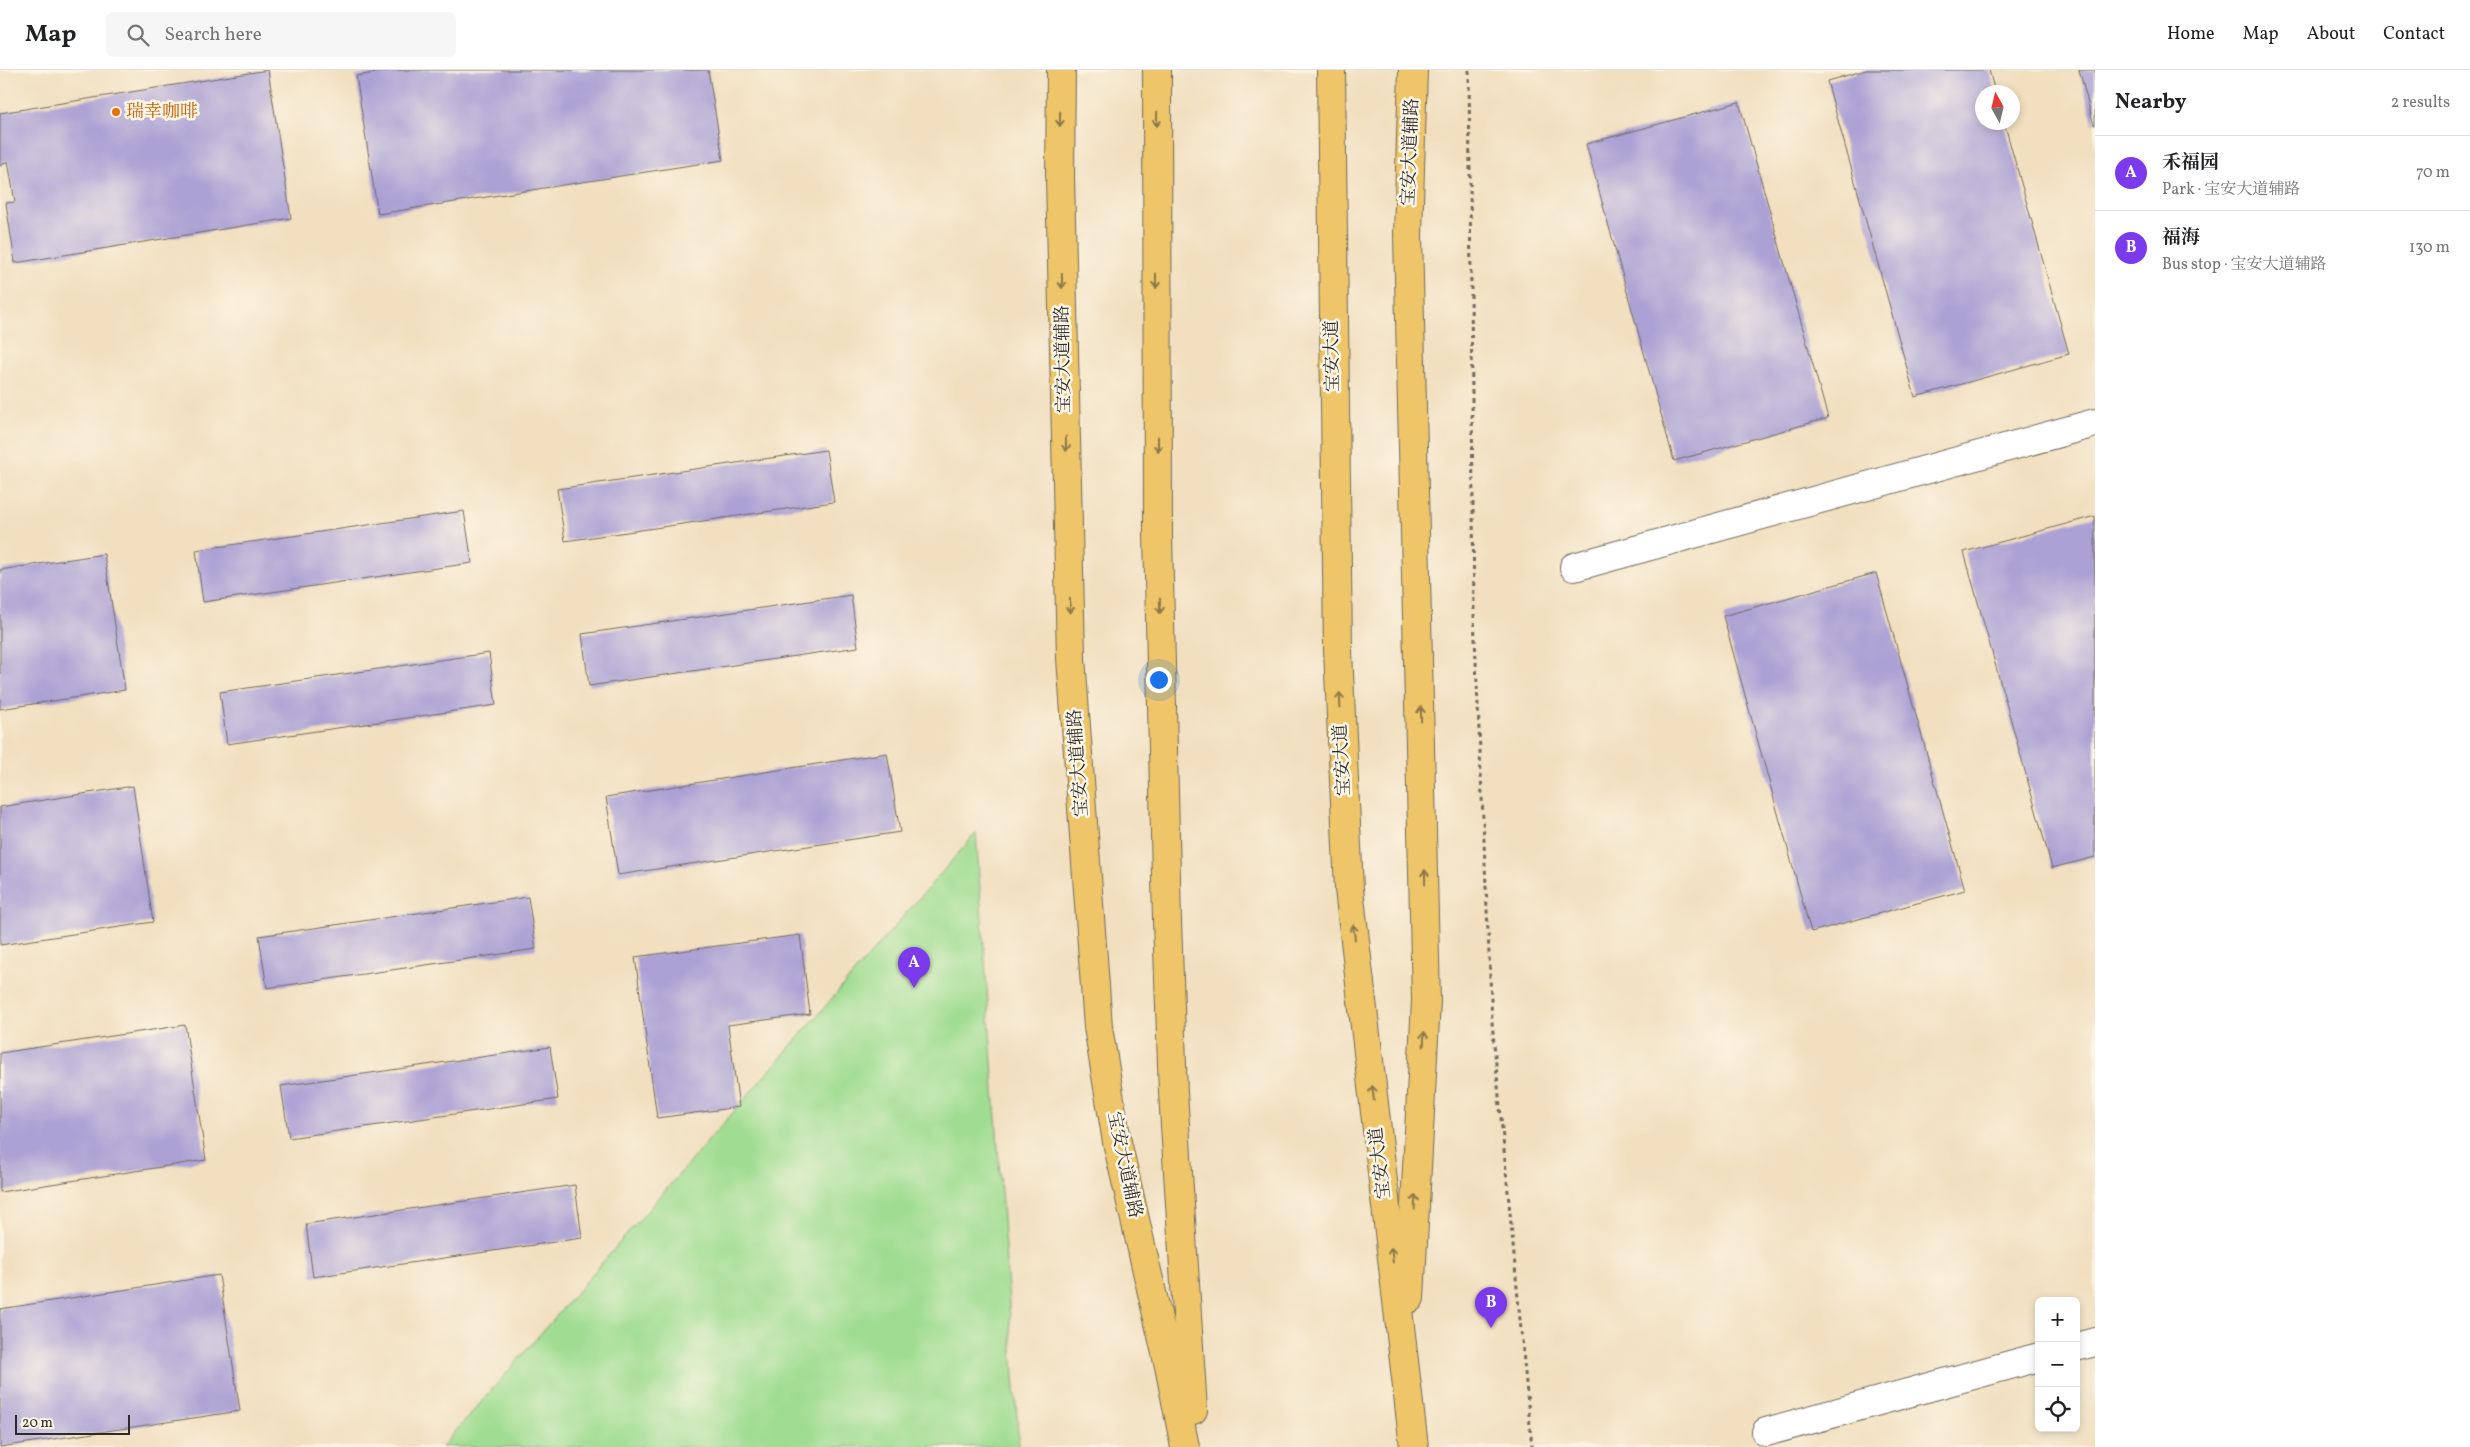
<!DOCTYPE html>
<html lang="en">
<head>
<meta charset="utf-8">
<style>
	body { margin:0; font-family:Vollkorn,"Noto Serif SC",serif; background:#f6f6f6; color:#202124 }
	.controls { position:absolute; right:15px; bottom:15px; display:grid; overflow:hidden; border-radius:8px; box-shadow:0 2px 8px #0003 }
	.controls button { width:45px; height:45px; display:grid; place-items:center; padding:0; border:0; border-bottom:1px solid #e0e0e0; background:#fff; color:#202124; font:25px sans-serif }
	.compass { position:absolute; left:1975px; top:15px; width:45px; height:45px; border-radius:50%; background:#fff; box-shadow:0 2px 8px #0003; rotate:352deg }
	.scale { position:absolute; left:15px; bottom:12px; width:115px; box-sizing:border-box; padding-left:5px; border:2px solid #2b2b2b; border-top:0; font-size:14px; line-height:18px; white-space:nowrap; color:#2b2b2b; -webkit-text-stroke:4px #fcf5e5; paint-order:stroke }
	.you { position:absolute; left:1158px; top:609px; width:18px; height:18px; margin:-12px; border:4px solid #fff; border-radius:50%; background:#1a73e8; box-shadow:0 0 0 8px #1a73e833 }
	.badge { display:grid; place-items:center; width:32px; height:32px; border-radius:50%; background:#7c3aed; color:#fff; font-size:16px; font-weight:700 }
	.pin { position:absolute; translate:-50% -41px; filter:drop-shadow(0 1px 2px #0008) }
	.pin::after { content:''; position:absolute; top:26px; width:18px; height:15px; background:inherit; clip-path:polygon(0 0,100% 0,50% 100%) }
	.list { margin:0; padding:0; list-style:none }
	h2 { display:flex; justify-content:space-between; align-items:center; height:65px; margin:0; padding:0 20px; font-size:21px }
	h2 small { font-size:16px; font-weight:400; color:#757577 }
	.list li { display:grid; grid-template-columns:32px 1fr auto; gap:15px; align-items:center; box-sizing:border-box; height:75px; padding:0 20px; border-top:1px solid #e0e0e0 }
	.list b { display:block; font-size:19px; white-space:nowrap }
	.list p { margin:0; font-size:16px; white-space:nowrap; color:#757577 }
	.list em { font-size:16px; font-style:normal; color:#757577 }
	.icon { flex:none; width:28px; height:28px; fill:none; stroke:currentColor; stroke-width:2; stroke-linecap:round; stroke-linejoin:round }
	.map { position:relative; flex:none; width:2095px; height:1377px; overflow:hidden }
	header { display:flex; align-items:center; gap:30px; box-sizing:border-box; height:70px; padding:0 25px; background:#fff; border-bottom:1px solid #e0e0e0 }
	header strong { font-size:24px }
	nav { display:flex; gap:28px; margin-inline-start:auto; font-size:18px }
	.search { width:350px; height:45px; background:#f6f6f6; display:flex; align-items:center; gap:12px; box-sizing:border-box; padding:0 18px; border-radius:8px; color:#757577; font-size:19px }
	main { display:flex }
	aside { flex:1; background:#fff }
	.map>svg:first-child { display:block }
	.green { fill:#a0dd92; stroke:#66845e }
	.building { fill:#aba1d4 }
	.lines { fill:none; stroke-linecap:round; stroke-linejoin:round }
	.minor-casing { stroke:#706a5f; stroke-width:30 }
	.major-casing { stroke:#706a5f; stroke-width:30 }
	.path { stroke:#706a5f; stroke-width:3; stroke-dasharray:4 4; stroke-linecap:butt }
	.minor { stroke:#fff; stroke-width:28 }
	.major { stroke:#eec569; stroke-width:28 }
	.oneway { stroke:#8c784a }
	.food-dot { fill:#e8710a; stroke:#fcf5e5; stroke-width:2 }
	.labels { text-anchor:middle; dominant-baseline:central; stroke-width:5; stroke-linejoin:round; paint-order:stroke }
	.food-label { font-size:18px; fill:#c56008; stroke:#fcf5e5; text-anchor:start }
	.street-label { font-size:18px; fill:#2b2b2b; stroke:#fcf5e5 }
</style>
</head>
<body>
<header>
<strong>Map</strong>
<div class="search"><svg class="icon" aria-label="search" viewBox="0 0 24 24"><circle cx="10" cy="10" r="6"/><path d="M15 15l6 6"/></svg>Search here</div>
<nav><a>Home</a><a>Map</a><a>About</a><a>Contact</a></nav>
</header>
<main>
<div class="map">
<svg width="2095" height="1377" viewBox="0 0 2095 1377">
	<rect width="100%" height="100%" fill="#fcf5e5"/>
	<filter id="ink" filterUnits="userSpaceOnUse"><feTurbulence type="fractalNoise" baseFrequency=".02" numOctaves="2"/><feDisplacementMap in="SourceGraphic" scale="10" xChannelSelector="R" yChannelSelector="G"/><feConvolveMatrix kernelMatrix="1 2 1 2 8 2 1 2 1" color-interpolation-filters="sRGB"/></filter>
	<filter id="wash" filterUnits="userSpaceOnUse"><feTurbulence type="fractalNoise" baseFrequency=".0096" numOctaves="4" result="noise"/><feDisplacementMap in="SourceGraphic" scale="20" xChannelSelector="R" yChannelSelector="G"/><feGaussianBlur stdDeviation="1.12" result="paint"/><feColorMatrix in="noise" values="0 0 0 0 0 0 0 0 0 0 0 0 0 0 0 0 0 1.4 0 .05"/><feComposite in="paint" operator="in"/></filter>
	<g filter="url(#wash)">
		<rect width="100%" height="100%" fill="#f1dfbf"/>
		<path class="green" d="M976,763L1019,1377H442Z"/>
		<g id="blocks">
			<g class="building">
				<path d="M268,0L291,148L15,193L6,133L15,132L8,91L0,96V43Z"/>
				<path d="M394,0H708L723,90L378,144L356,6Z"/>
				<path d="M1866,0H1989L1995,22H1982V52H2004L2069,284L1915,327L1827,11Z"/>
				<path d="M2079,0H2095V55H2094Z"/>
				<path d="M1739,32L1828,348L1674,391L1586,74Z"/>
				<path d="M826,380L834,432L565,471L557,419Z"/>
				<path d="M464,441L472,493L203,532L196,480Z"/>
				<path d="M2095,446V787L2052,798L1964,482Z"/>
				<path d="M104,484L125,620L0,639V500Z"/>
				<path d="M1876,503L1965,820L1811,862L1723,546Z"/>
				<path d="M851,525L858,577L589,616L582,564Z"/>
				<path d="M489,583L496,635L227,674L220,622Z"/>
				<path d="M887,683L900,762L618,805L606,727Z"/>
				<path d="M133,716L153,852L0,875V737Z"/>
				<path d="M528,827L536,879L267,918L259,866Z"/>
				<path d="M800,865L810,944L728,955L739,1037L657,1048L635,887Z"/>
				<path d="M185,955L206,1090L0,1122V983Z"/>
				<path d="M550,977L558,1029L289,1068L281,1016Z"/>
				<path d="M575,1115L582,1168L313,1207L306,1154Z"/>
				<path d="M219,1205L240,1341L0,1377V1239Z"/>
			</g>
		</g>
	</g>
	<g filter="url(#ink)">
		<use href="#blocks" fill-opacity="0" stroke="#706a5f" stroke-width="1"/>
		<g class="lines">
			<g class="minor-casing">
				<g id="minor">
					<path d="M1574,497L2095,353"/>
					<path d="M2076,1277L2095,1272"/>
					<path d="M1766,1362L2039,1287"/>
				</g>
			</g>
			<g class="major-casing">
				<g id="major">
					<path d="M1061,0L1060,106L1071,588L1098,957L1117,1072L1169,1296L1185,1377"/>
					<path d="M1157,0L1158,465L1167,850L1173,1023L1193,1340"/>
					<path d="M1331,0L1338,581L1349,819L1414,1377"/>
					<path d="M1410,1228L1426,931L1408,165L1413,0"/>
				</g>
			</g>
			<path class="path" d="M1469,0L1474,546L1492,952L1532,1377"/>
			<use href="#minor" class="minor"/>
			<use href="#major" class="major"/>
		</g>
		<defs><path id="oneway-shaft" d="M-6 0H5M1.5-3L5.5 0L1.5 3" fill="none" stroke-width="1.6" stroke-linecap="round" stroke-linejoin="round" transform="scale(1.25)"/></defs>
		<g class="oneway">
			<use href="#oneway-shaft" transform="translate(1060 49) rotate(91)"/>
			<use href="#oneway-shaft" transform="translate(1157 49) rotate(91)"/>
			<use href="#oneway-shaft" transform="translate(1062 211) rotate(89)"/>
			<use href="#oneway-shaft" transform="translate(1156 211) rotate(90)"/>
			<use href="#oneway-shaft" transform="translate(1066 374) rotate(89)"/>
			<use href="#oneway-shaft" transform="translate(1158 374) rotate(90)"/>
			<use href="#oneway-shaft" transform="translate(1070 536) rotate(89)"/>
			<use href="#oneway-shaft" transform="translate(1160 536) rotate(89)"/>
			<use href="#oneway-shaft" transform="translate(1340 630) rotate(-93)"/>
			<use href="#oneway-shaft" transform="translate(1421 644) rotate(-91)"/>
			<use href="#oneway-shaft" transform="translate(1425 807) rotate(-91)"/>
			<use href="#oneway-shaft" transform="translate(1354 862) rotate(-97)"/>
			<use href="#oneway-shaft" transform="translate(1424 969) rotate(-87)"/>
			<use href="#oneway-shaft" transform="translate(1373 1023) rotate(-97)"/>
			<use href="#oneway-shaft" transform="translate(1415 1132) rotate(-87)"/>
			<use href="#oneway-shaft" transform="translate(1392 1185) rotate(-97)"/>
		</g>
	</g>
	<circle class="food-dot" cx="116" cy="42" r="5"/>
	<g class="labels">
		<g class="food-label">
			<text x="126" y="42">瑞幸咖啡</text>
		</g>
		<g class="street-label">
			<text transform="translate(1411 82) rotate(-88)">宝安大道辅路</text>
			<text transform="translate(1333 286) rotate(-91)">宝安大道</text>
			<text transform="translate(1064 289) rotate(-91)">宝安大道辅路</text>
			<text transform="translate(1343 690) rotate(-93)">宝安大道</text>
			<text transform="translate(1079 693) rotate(-94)">宝安大道辅路</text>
			<text transform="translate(1381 1093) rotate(-97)">宝安大道</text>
			<text transform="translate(1124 1095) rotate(78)">宝安大道辅路</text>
		</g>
	</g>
</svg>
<div class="controls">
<button>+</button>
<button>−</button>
<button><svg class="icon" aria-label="locate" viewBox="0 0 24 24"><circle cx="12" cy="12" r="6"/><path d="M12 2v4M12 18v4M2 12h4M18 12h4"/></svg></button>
</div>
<svg class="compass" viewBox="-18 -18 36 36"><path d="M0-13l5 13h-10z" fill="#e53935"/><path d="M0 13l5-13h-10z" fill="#757577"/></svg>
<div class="scale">20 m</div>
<div class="you"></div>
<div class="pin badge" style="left:914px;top:918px">A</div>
<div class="pin badge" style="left:1491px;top:1258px">B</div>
</div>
<aside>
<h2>Nearby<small>2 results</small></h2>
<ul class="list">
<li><span class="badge">A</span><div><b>禾福园</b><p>Park · 宝安大道辅路</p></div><em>70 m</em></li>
<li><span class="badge">B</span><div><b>福海</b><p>Bus stop · 宝安大道辅路</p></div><em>130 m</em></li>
</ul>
</aside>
</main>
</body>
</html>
